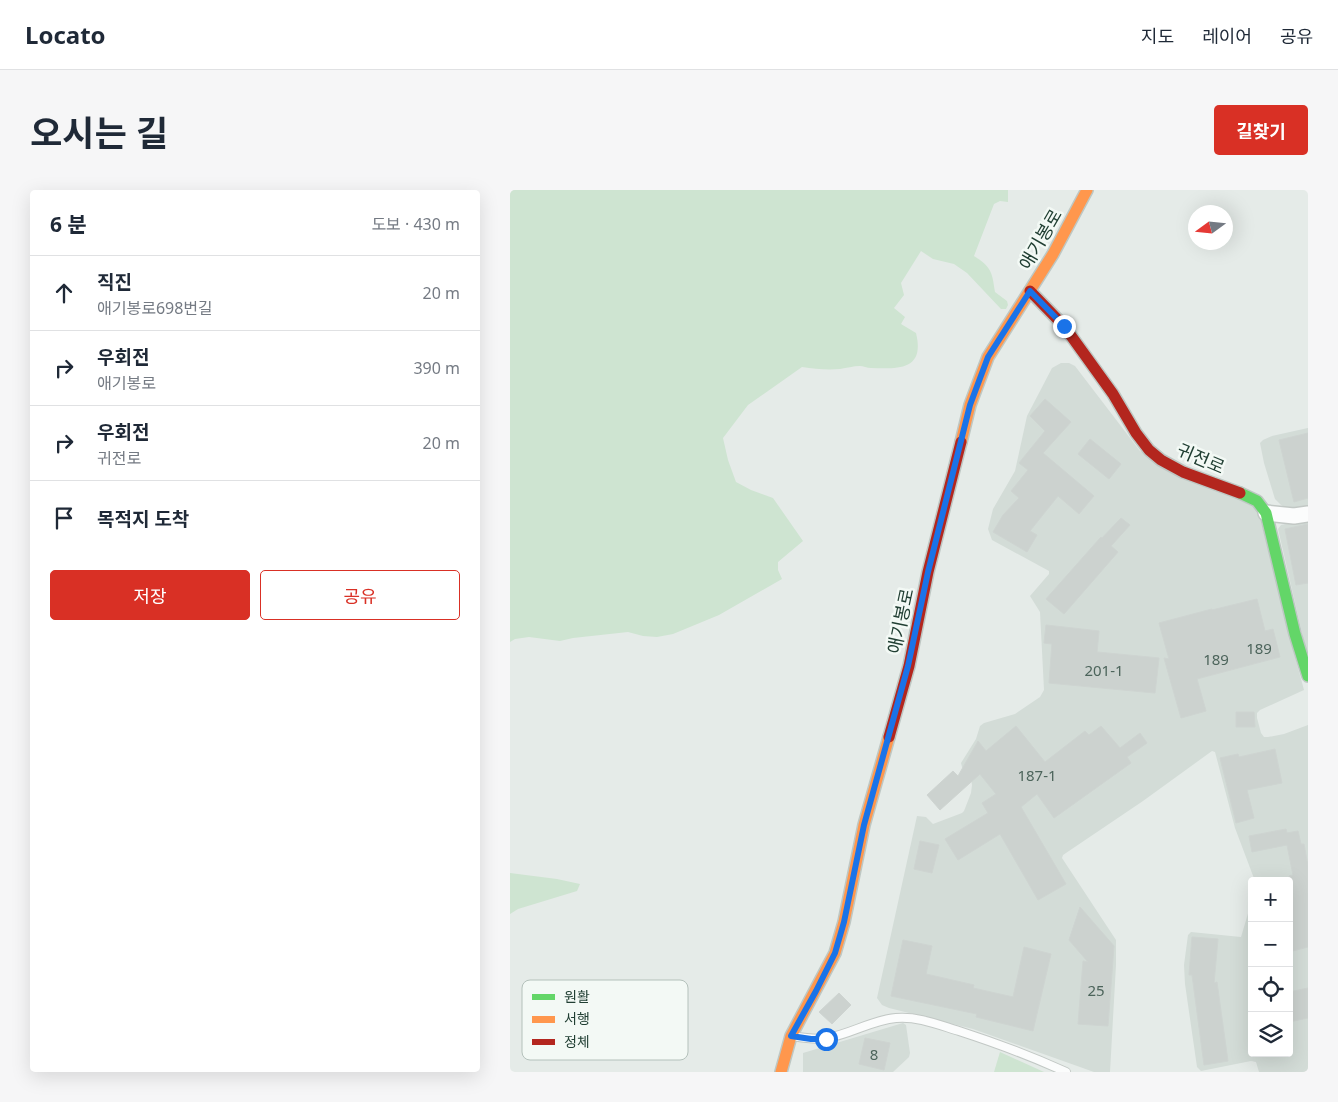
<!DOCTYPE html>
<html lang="ko">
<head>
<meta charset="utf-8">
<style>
	body { margin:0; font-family:"Noto Sans","Noto Sans KR",sans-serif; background:#f6f6f7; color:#1f2937 }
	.controls { position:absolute; right:15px; bottom:15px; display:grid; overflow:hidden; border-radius:5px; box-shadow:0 5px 20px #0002 }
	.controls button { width:45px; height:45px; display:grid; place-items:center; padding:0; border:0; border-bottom:1px solid #e0e1e3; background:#fff; color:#1f2937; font:25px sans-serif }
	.compass { position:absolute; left:678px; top:15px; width:45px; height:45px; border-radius:50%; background:#fff; box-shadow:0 5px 20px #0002; rotate:255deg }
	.stop { position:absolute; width:15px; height:15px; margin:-11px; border:4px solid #1a73e8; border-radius:50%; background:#fff }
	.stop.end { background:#1a73e8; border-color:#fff; box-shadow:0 1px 5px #0008 }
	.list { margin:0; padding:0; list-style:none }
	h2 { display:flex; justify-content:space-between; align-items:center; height:65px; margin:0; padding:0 20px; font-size:21px }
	h2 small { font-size:16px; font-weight:400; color:#747a83 }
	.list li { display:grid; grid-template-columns:32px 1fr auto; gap:15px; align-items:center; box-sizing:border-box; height:75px; padding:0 20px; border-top:1px solid #e0e1e3 }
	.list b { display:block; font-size:19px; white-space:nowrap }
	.list p { margin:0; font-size:16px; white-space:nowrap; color:#747a83 }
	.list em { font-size:16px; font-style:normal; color:#747a83 }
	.actions { display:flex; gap:10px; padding:15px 20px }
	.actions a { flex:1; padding:11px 0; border:1px solid #d93025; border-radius:5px; text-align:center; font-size:18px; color:#d93025 }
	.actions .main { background:#d93025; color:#fff }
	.icon { flex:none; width:28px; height:28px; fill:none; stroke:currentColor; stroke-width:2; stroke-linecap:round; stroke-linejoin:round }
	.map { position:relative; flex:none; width:798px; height:882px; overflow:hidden; border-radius:5px }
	header { display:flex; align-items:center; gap:30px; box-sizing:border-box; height:70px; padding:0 25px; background:#fff; border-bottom:1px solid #e0e1e3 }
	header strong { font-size:24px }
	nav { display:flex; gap:28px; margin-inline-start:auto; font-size:18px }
	.intro { display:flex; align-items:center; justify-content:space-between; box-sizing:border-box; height:120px; padding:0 30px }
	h1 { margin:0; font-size:35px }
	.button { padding:12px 22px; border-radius:5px; background:#d93025; color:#fff; font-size:18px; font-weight:700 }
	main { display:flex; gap:30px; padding:0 30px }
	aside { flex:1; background:#fff; border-radius:5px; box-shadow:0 5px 20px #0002 }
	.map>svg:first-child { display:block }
	.built { fill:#d3dcd7 }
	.green { fill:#cee4d1 }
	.building { fill:#ccd2cf; stroke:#ced4d1 }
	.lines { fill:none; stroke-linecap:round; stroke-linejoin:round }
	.lane-casing { stroke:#c2c8c5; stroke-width:10 }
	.street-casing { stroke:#c2c8c5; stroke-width:18 }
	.fast-casing { stroke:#bec7c3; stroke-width:14 }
	.slow-casing { stroke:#bec7c3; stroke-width:14 }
	.jam-casing { stroke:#bec7c3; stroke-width:14 }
	.lane { stroke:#fbfcfc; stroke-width:8 }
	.street { stroke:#fbfcfc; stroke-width:15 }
	.fast { stroke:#63d668; stroke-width:11 }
	.slow { stroke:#ff974d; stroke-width:11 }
	.jam { stroke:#b3261e; stroke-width:11 }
	.route { stroke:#1a73e8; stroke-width:6 }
	.labels { text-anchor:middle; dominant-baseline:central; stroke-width:5; stroke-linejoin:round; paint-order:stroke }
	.number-label { font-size:15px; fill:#4c645b }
	.street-label { font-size:18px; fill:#213f33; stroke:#f3f9f5 }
	.key { fill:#f3f9f5; stroke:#b4c1bb; stroke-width:1 }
	.key-label { font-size:14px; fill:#213f33 }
</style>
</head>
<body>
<header>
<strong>Locato</strong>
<nav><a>지도</a><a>레이어</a><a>공유</a></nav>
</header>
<div class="intro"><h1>오시는 길</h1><a class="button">길찾기</a></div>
<main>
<aside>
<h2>6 분<small>도보 · 430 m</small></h2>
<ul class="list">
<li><svg class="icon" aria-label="ahead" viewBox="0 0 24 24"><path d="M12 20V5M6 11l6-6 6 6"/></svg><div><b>직진</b><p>애기봉로698번길</p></div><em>20 m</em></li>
<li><svg class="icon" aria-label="right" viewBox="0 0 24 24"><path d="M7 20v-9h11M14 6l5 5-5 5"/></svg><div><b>우회전</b><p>애기봉로</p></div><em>390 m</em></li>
<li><svg class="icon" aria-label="right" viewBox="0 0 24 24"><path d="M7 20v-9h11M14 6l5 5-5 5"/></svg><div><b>우회전</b><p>귀전로</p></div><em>20 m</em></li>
<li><svg class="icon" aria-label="arrive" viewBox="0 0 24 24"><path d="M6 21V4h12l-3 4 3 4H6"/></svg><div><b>목적지 도착</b></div></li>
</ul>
<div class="actions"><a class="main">저장</a><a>공유</a></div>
</aside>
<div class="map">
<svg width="798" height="882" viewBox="0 0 798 882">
	<rect width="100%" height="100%" fill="#e5ebe8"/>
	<g class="built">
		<path d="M551,173H559L565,176L630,261L748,319L780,448L794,500L750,520L747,523V528L751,543L754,547H758L774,544L798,535V882H749L746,872L741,871L691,881L687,877L675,794L674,775L678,745L681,742L731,747L742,710V863H779V691H745L725,638L705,562L702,561L633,611L553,665L552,668L606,750V775L600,882H584L463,839L379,818L372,815L367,808L407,626L416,627L423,634L452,623L454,621L461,603L462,595L461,589L452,577L451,573L466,549L470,536L474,533L505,524L530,507L534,500L530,422L520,406L539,384V381L482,350L478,339L483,319L505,281L517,226L542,178Z"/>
		<path d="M798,238V319H778L771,315L765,309L754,273L750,253L753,250L762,246Z"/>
		<path d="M798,329V469L768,339L771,335Z"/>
		<path d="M393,833L396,835L400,863L399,867L383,882H293V863Z"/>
	</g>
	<g class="green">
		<path d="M0,0H498V12L490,11L484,14L464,66C481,77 482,81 485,102L497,111L498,115L496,119H491L457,83L444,74L423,69L411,61L391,93L394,105L384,118L395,127L391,134L406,143C415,180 389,179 361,178C357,178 353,176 350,176C343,176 337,178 330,179C317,180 305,179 292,177L238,215L213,248L218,270L226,292L241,300L263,308L293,351L268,372V380L272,389L209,425L163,444L147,447L133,446L118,442L63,448L50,451L19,447L5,449L0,452Z"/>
		<path d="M0,683L47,689L70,694L67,701L8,719L0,724Z"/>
		<path d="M490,862L534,882H484Z"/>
	</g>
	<g class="building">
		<path d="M535,209L561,232L533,263L584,306L569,324L548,306L520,341L527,345L517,362L483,342L493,325L509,308L501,301L518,280L509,273L535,241L520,226Z"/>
		<path d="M798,243V308L784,312L769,250Z"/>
		<path d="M580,249L611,274L599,289L568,264Z"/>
		<path d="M611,328L620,335L601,356L608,362L554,424L536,409L591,347L592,348Z"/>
		<path d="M798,334V393L786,395L775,339Z"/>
		<path d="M747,409L755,441L763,439L770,467L687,489L696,521L671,528L654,468L659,469L649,433L702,419V420Z"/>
		<path d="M536,435L589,441L587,462L649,468L645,503L539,493L542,454L534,453Z"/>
		<path d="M726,522H744L745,537H726Z"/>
		<path d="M506,536L535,572L575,541L579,545L591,536L610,558L630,543L637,553L617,567L621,573L544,628L527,604L511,617L556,694L528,710L490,644L448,670L435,649L478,623L472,613L486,604L470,584L430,620L417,605L443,581L448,586L468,551L476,561Z"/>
		<path d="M765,559L772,593L737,600L744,628L726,633L710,568L728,564L729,567Z"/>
		<path d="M776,639L777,643L788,641L791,654H794L798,676V757L779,762V686L783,685L777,655L742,662L739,646Z"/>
		<path d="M410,651L429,655L422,683L404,679Z"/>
		<path d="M570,717L604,756L598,836L568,834L573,771L578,772L559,750Z"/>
		<path d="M682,747L708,749L704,793L707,792L718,871L694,875L682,785H679Z"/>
		<path d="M393,750L422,756L416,784L464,795L463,798L503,807L514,757L541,764L523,841L466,827L467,824L381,806Z"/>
		<path d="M798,798V828L779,832V802Z"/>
		<path d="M329,803L341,815L322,834L309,822Z"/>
		<path d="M355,848L380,853L374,880L349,874Z"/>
	</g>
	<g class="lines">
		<g class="lane-casing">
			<path id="lane" d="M283,846C294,848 306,850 317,848C341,844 362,830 386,828C408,826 429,835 449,841C486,853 521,866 556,882"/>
		</g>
		<g class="street-casing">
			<path id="street" d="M756,323L784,326L798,324"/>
		</g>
		<g class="fast-casing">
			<path id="fast" d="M730,303L747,311L756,323L785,444L798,486"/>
		</g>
		<g class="slow-casing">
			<g id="slow">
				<path d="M451,252L460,215L478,167L543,64L577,0"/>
				<path d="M271,882L281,846L325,763L334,732L354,635L379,547"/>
			</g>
		</g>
		<g class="jam-casing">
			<g id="jam">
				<path d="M520,101L554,136L603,204L626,243L639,260L651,270L673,282L730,303"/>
				<path d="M379,547L399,476L418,382L451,252"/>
			</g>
		</g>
		<use href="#lane" class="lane"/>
		<use href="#street" class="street"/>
		<use href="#fast" class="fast"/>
		<use href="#slow" class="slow"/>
		<use href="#jam" class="jam"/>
	</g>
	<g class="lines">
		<path class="route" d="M316,849H301L281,846L306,801L325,763L334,732L354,635L398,476L418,382L460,215L478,167L520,101L554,136"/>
	</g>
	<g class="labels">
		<g class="number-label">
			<text x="749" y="458">189</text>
			<text x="706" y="469">189</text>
			<text x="594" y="480">201-1</text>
			<text x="527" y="585">187-1</text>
			<text x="586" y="800">25</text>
			<text x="364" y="864">8</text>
		</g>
		<g class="street-label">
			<text transform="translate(530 49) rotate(-60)">애기봉로</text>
			<text transform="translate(691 268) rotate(23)">귀전로</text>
			<text transform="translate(390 431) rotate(-78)">애기봉로</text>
		</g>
	</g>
	<rect x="12" y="790" width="166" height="80" rx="8" class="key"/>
	<rect x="22" y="804" width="23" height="6" fill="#63d668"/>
	<rect x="22" y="826" width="23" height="7" fill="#ff974d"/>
	<rect x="22" y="849" width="23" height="6" fill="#b3261e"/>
	<g class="key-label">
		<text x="54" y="812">원활</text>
		<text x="54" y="834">서행</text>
		<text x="54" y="857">정체</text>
	</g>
</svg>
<div class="controls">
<button>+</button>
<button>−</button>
<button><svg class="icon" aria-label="locate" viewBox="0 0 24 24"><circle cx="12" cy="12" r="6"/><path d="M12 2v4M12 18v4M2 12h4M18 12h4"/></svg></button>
<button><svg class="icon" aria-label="layers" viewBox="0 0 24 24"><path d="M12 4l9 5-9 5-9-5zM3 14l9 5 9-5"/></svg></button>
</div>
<svg class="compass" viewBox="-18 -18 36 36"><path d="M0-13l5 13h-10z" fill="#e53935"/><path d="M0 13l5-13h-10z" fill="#747a83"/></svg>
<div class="stop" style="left:316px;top:849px"></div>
<div class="stop end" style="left:554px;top:136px"></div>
</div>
</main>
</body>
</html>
